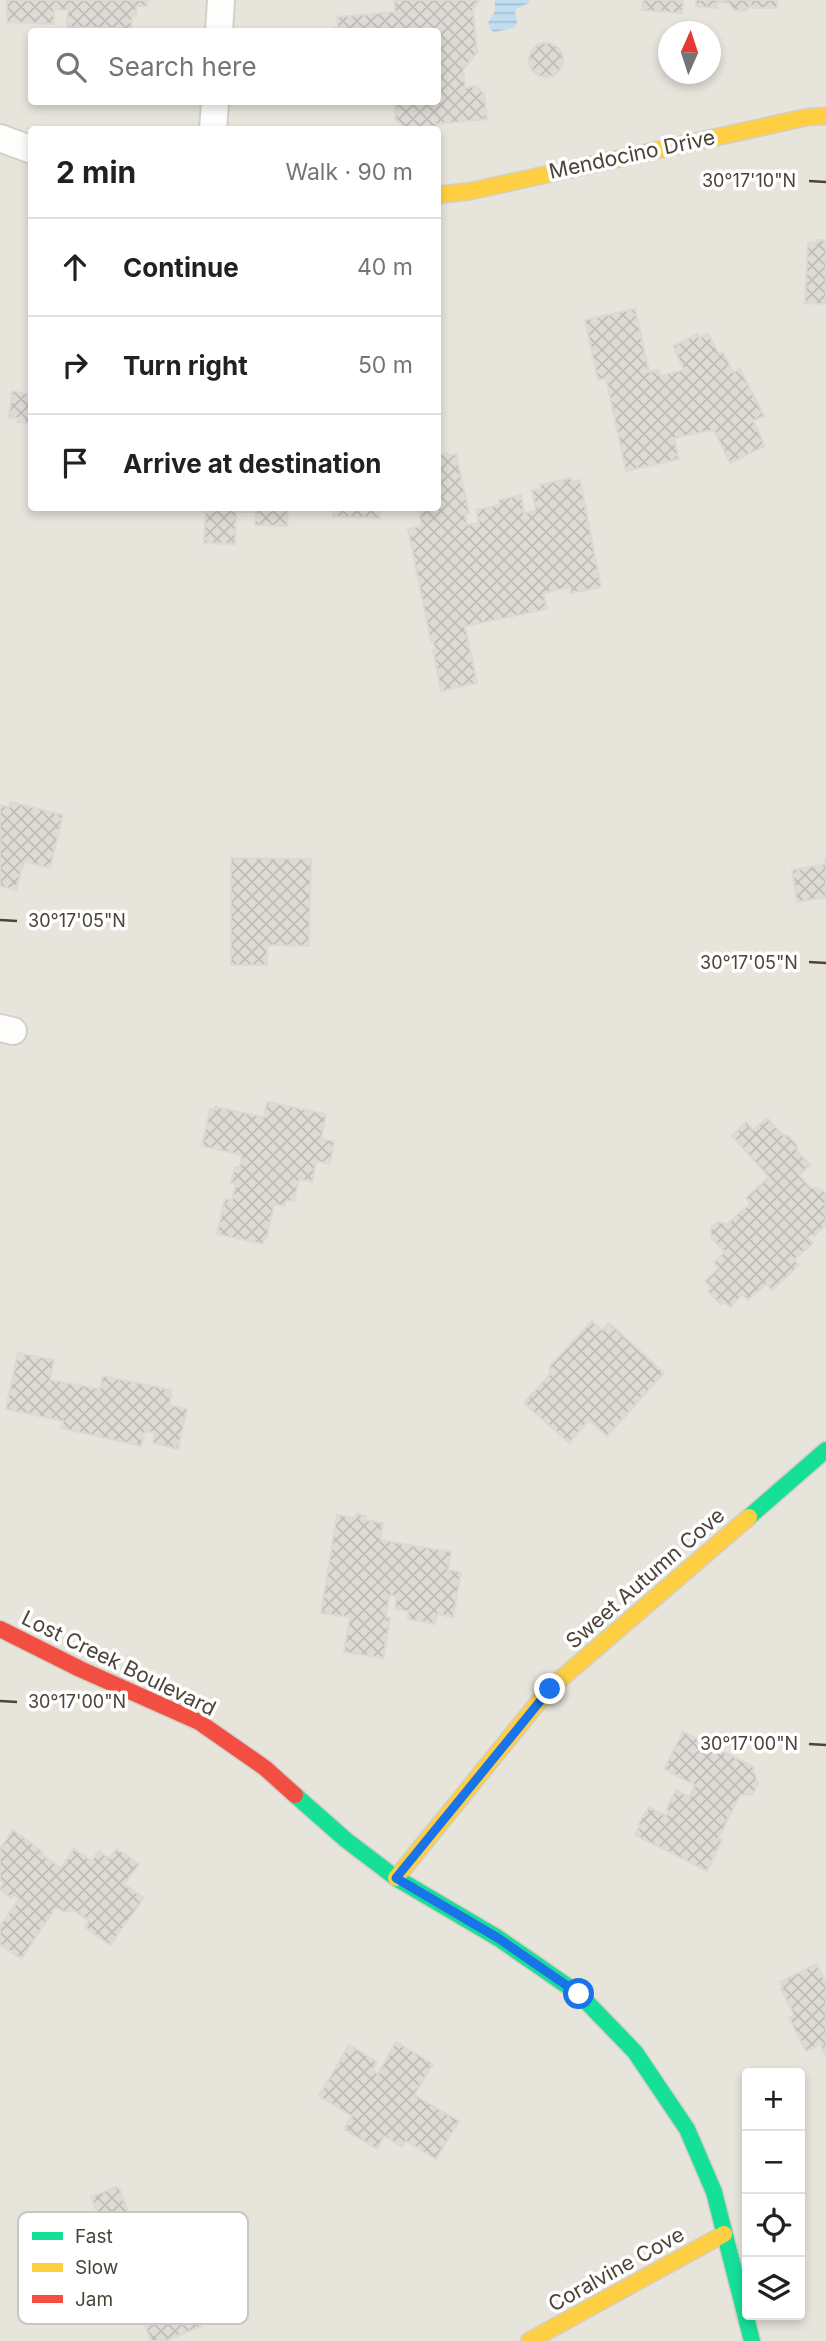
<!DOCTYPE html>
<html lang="en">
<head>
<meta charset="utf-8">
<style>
	body { margin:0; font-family:Inter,sans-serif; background:#f2f2f2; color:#202124 }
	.controls { position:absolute; right:21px; bottom:21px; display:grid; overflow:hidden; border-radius:7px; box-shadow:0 4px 10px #0003 }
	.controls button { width:63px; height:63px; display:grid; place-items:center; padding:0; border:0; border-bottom:2px solid #e0e0e0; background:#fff; color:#202124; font:35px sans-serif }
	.compass { position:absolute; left:658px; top:21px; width:63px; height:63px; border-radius:50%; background:#fff; box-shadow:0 4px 10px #0003; rotate:3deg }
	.stop { position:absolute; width:21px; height:21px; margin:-16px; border:5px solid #1a73e8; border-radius:50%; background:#fff }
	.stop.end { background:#1a73e8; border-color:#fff; box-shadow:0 2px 7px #0008 }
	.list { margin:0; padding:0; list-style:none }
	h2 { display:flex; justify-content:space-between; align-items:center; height:91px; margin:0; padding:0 28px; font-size:30px }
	h2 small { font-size:23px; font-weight:400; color:#757577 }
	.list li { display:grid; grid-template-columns:46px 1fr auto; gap:21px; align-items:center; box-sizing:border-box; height:98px; padding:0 28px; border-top:2px solid #e0e0e0 }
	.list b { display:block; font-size:26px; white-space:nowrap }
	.list em { font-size:23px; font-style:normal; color:#757577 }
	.icon { flex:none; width:38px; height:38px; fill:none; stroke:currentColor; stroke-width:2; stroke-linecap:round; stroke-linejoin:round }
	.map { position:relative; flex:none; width:826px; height:2341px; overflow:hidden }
	.search { position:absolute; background:#fff; box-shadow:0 4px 10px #0003; left:28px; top:28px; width:413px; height:77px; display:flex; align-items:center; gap:18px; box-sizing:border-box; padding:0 24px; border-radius:7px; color:#757577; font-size:26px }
	.panel { position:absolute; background:#fff; box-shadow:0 4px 10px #0003; left:28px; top:126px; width:413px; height:385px; border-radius:7px }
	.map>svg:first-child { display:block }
	.residential { fill:#e7e4dc; fill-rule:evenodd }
	.water { fill:url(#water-rules) }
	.building { fill:url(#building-cross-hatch); stroke:#dcd9d4; stroke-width:2 }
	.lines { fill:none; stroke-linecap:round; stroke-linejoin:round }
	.street-casing { stroke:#d2d0cb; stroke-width:30 }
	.fast-casing { stroke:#d3cfc5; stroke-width:19 }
	.slow-casing { stroke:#d3cfc5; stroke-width:19 }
	.jam-casing { stroke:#d3cfc5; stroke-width:19 }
	.street { stroke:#fdfdfc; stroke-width:26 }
	.fast { stroke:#16e098; stroke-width:16 }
	.slow { stroke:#ffcf43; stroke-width:16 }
	.jam { stroke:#f24e42; stroke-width:16 }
	.route { stroke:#1a73e8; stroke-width:9 }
	.ticks { fill:none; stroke:#4b4439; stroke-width:2.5 }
	.labels { text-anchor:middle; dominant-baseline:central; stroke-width:7; stroke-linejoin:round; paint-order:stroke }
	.street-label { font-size:21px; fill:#4b4439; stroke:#fff }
	.key { fill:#fff; stroke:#c9c7c4; stroke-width:2 }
	.key-label { font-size:19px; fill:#4b4439 }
	.ticks-label { font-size:18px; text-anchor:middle; fill:#4b4439; stroke:#fff; stroke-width:7; stroke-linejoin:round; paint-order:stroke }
</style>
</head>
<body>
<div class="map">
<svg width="826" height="2341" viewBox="0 0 826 2341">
	<defs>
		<pattern id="water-rules" width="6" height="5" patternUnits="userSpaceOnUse" patternTransform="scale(1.75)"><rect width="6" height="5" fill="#c0ddf1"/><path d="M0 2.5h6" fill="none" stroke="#a6bfcf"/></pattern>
		<pattern id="building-cross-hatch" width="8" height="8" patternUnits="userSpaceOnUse" patternTransform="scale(1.75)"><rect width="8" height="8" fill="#dedbd6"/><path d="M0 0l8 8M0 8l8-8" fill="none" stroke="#c0bdb8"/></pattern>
	</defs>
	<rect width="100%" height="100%" fill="#f4f2ee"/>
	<path class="residential" d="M0,0H826V2341H0ZM32,32H438V102H32ZM668,32H710V74H668ZM32,130H438V508H32ZM747,2073H800V2315H747Z"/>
	<path class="water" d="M495,0H530L529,3L517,8L515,12L517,22L514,28L494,32L490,29L488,23L495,11Z"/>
	<g class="building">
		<path d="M7,0H147V6H136V16L132,15L131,29L67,27L68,10L54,9V24L7,22Z"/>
		<path d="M394,0H479L473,9L477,52L463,70L465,88L476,86L484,94L487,119L436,124L437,127L414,130H408L395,119L396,102H438V32H334L333,28L338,27L337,17L395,12Z"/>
		<path d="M643,0H683L682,13L642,10Z"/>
		<path d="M696,0H777V8H753L751,5L746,11L734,10L729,3L717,2V8L696,6Z"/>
		<circle cx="546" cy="60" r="17"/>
		<path d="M817,240H826V304L805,303L808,243H817Z"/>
		<path d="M635,309L649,372L659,370L660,376L684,370L673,346L698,334L699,338L708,333L719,354L723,352L733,372L740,369L764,416L753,421L765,446L730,463L714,430L674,438L679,459L626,471L606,378L598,380L585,320Z"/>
		<path d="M12,391L32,395V423L17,422L18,418L9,417Z"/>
		<path d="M447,453L448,456L456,454L469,513L465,514L467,525L479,523L476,510L500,505L499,500L521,495L524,513L536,511L532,490L541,489L540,485L571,478L572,482L580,480L601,587L571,593L570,587L543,593L547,609L465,626L477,683L441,691L433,650H435L433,641L431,642L408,529L422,526L418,508H438V455Z"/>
		<path d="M206,508H288L287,526L255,525L256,512H236L235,544L204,543Z"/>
		<path d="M333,508H380L379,518L333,516Z"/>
		<path d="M11,802L63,815L50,868L24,861L16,890L0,886V805L9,807Z"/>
		<path d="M231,858L311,859L309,946L267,945V965H231Z"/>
		<path d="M825,859H826V897L797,902L792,870L826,864Z"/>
		<path d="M267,1102L326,1114L321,1139L334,1141L330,1164L316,1161L312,1182L299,1179L294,1201L286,1200L284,1206L274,1204L267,1237H265L263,1244L217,1234L225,1199L232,1200L236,1184L231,1183L235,1167H240L242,1155L202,1146L210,1109L215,1110V1107L264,1117Z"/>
		<path d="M767,1118L783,1135L788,1136L797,1145V1151L810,1165L799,1175L811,1188H818L825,1192L826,1224L814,1236L812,1234L807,1238L813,1243L794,1260L799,1265L772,1290L766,1284L748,1300L743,1294L730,1307L725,1302L721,1305L708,1291L712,1288L705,1281L719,1268L714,1262L725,1252L711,1237V1227L718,1222L727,1224L751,1203L746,1198L769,1177L732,1136L746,1122L753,1130Z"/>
		<path d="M592,1321L602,1330L609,1323L664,1373L607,1436L589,1420L569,1443L524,1403L550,1374V1366Z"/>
		<path d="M18,1353L54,1360L50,1380L100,1389L103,1376L172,1390L169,1405L187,1409L178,1449L153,1443L155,1433L145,1431L141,1446L61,1428L63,1421L6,1409Z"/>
		<path d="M357,1514L366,1516L365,1520L383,1523L380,1540L451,1552L448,1570L461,1572L453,1617L437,1614L435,1624L408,1619L409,1611L395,1609L397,1596L389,1595L386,1617L390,1618L383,1658L344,1652L350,1617L321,1613L337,1515L356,1518Z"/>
		<path d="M683,1732L754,1767L752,1772L755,1774L758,1784L753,1794L740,1795L718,1839L722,1840L707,1871L635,1835L640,1825L638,1824L649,1807L666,1816L669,1811L666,1810L676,1790L690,1797L695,1785L664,1769Z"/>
		<path d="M13,1830L43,1852L41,1854L61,1868L74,1849L91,1861L99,1851L109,1858L117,1849L139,1864L124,1884L144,1898L110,1945L85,1927L89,1921L74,1910L64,1912L56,1907L21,1959L0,1944V1926L19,1899L14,1894L11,1898L0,1889L4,1883L0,1880V1849Z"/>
		<path d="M816,1964L826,1982V2056L820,2044L806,2051L789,2018L794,2015L781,1989L783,1988L780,1982Z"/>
		<path d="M396,2042L433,2064L414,2095L459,2121L436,2159L406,2141L402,2147L384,2136L377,2149L344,2129L352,2116L319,2096L349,2045L377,2062L372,2070L378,2074Z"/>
		<path d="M116,2187L120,2190L133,2226L151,2219L155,2230L187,2218L197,2243L181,2250L196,2284L176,2292L179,2299L189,2295L192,2303L196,2301L203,2318L199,2319L202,2326L165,2341H151L142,2318L124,2325L111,2295L117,2292L104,2261L116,2256L91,2197Z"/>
	</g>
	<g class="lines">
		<g class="street-casing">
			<g id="street">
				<path d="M219,32L221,0"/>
				<path d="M213,130L215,102"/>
				<path d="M0,138L32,150"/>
				<path d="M0,1028L13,1031"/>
			</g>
		</g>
		<g class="fast-casing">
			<g id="fast">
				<path d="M749,1517L826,1450"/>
				<path d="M295,1795L346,1840L396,1878L498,1938L579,1994L635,2052L687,2129L714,2192L752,2341"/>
			</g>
		</g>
		<g class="slow-casing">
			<g id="slow">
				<path d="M438,195L471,191L808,117L826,116"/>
				<path d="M396,1878L549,1689L749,1517"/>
				<path d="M529,2341L724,2234"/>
			</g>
		</g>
		<g class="jam-casing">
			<path id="jam" d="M0,1629L80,1669L199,1722L265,1768L295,1795"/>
		</g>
		<use href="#street" class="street"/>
		<use href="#fast" class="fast"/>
		<use href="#slow" class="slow"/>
		<use href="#jam" class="jam"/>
	</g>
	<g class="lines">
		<path class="route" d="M550,1689L396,1878L498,1938L579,1994"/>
	</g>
	<path class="ticks" d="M809,181L826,182M0,920L17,921M809,962L826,963M0,1701L17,1702M809,1744L826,1745"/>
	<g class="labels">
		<g class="street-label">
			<text transform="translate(632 154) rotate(-12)">Mendocino Drive</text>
			<text transform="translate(645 1578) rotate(-41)">Sweet Autumn Cove</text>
			<text transform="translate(119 1663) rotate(26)">Lost Creek Boulevard</text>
			<text transform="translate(616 2269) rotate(-29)">Coralvine Cove</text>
		</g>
	</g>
	<rect x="18" y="2212" width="230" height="112" rx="10" class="key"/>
	<rect x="32" y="2232" width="31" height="8" fill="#16e098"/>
	<rect x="32" y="2263" width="31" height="9" fill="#ffcf43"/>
	<rect x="32" y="2295" width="31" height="8" fill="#f24e42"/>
	<g class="key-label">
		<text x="75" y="2243">Fast</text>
		<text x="75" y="2274">Slow</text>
		<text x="75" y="2306">Jam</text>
	</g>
	<g class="ticks-label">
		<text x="749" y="187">30°17'10"N</text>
		<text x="77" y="927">30°17'05"N</text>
		<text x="749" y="969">30°17'05"N</text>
		<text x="77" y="1708">30°17'00"N</text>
		<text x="749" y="1750">30°17'00"N</text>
	</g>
</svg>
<div class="controls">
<button>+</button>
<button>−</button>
<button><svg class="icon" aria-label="locate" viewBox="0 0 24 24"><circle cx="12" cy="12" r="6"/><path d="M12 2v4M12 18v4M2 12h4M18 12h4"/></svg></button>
<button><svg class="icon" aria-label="layers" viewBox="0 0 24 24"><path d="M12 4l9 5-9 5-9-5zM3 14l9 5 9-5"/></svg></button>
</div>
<svg class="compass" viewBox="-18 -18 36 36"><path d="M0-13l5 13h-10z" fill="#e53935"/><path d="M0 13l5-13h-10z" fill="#757577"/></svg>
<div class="stop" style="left:579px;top:1994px"></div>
<div class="stop end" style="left:550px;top:1689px"></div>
<div class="search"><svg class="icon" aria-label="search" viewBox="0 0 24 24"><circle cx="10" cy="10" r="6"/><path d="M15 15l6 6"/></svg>Search here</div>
<section class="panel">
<h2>2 min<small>Walk · 90 m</small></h2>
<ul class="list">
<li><svg class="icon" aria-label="ahead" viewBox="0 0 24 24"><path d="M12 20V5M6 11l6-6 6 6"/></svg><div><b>Continue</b></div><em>40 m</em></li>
<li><svg class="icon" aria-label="right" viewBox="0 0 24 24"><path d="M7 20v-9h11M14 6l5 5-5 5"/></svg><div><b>Turn right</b></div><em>50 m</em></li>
<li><svg class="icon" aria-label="arrive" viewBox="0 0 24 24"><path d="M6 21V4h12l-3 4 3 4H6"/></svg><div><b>Arrive at destination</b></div></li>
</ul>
</section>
</div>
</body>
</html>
